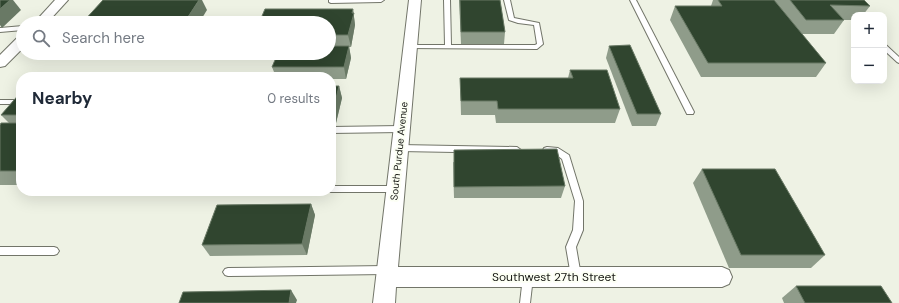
<!DOCTYPE html>
<html lang="en">
<head>
<meta charset="utf-8">
<style>
	body { margin:0; font-family:"DM Sans",sans-serif; background:#f2f2f3; color:#1f2937 }
	.controls { position:absolute; right:12px; top:12px; display:grid; overflow:hidden; border-radius:8px; box-shadow:0 4px 16px #0002 }
	.controls button { width:36px; height:36px; display:grid; place-items:center; padding:0; border:0; border-bottom:1px solid #e0e1e3; background:#fff; color:#1f2937; font:20px sans-serif }
	.list { margin:0; padding:0; list-style:none }
	h2 { display:flex; justify-content:space-between; align-items:center; height:52px; margin:0; padding:0 16px; font-size:17px }
	h2 small { font-size:13px; font-weight:400; color:#747a83 }
	.icon { flex:none; width:22px; height:22px; fill:none; stroke:currentColor; stroke-width:2; stroke-linecap:round; stroke-linejoin:round }
	.map { position:relative; flex:none; width:899px; height:303px; overflow:hidden }
	.search { position:absolute; background:#fff; box-shadow:0 4px 16px #0002; left:16px; top:16px; width:320px; height:44px; display:flex; align-items:center; gap:10px; box-sizing:border-box; padding:0 14px; border-radius:22px; color:#747a83; font-size:15px }
	.panel { position:absolute; background:#fff; box-shadow:0 4px 16px #0002; left:16px; top:72px; width:320px; height:124px; border-radius:16px }
	.map>svg:first-child { display:block }
	.lines { fill:none; stroke-linecap:round; stroke-linejoin:round }
	.lane-casing { stroke:#727569; stroke-width:2 }
	.street-casing { stroke:#727569; stroke-width:2 }
	.lane { fill:#fff; fill-rule:evenodd }
	.street { fill:#fff; fill-rule:evenodd }
	.wall { fill:#8f9c8a }
	.shaded-wall { fill:#697965 }
	.building { fill:#30452f; stroke:#697965 }
	.labels { text-anchor:middle; dominant-baseline:central; stroke-width:4; stroke-linejoin:round; paint-order:stroke }
	.street-label { font-size:10px; fill:#161813; stroke:#fcfff4 }
	.near-street-label { font-size:12px; fill:#161813; stroke:#fcfff4 }
</style>
</head>
<body>
<div class="map">
<svg width="899" height="303" viewBox="0 0 899 303">
	<rect width="100%" height="100%" fill="#eef2e4"/>
	<g class="lines">
		<g class="lane-casing">
			<g id="lane">
				<path d="M329,0H384L381,2L331,3L329,2Z"/>
				<path d="M444,0H450L451,45H535L537,44L534,25L518,23L509,20L504,0H510L514,18L539,23L543,44L537,49L408,48V46L410,45H445Z"/>
				<path d="M630,0H636L694,112L693,114H687Z"/>
				<path d="M23,26V30L0,32V28Z"/>
				<path d="M884,44L886,45L899,57V63L897,62L884,50Z"/>
				<rect x="0" y="100" width="21" height="4"/>
				<path d="M401,126L405,129L401,132L331,133V127Z"/>
				<path d="M400,145L517,147L521,150L517,153L400,151L396,148Z"/>
				<path d="M547,147L558,148L569,155L583,201V230L576,247L581,276L579,279L576,281L573,279L571,276L566,247L573,230L575,201L562,159L554,153L544,152L543,150L544,148Z"/>
				<path d="M331,186H395L398,187L399,189L398,191L395,192H331L328,191H331Z"/>
				<path d="M0,247H54L57,248L59,251L57,254L54,255H0Z"/>
				<path d="M386,266L389,267L391,270L389,273L386,274L228,276L225,275L223,272L225,269L228,268Z"/>
				<path d="M528,272L531,274L533,277L530,303H520L523,277L525,274Z"/>
			</g>
		</g>
		<g class="street-casing">
			<g id="street">
				<path d="M55,0H68L47,23H34Z"/>
				<path d="M409,0H421L398,267H722L729,270L732,277L729,284L722,287H396L395,303H373Z"/>
				<path d="M23,36V48L5,66L0,67V55L18,37Z"/>
			</g>
		</g>
		<use href="#lane" class="lane"/>
		<use href="#street" class="street"/>
	</g>
	<g class="wall">
		<path d="M459,0H500L505,32L504,44H461Z"/>
		<path d="M713,0H864L870,6L863,15H854V20H843H844L834,34H802L826,63L816,77H701L670,20L675,6H711Z"/>
		<path d="M353,9L355,25L351,47H349L351,58L346,79H331V77H276L272,67L329,53V23Z"/>
		<path d="M609,46L661,114L656,126H632L606,58Z"/>
		<path d="M570,70L620,109L615,123H496L495,115H461L460,78H568Z"/>
		<path d="M331,86H339L342,98L336,123H331Z"/>
		<path d="M21,92V185H0V125L9,123L1,115Z"/>
		<path d="M453,162L565,186L561,198H454Z"/>
		<path d="M702,169L825,255L811,268H729L693,183Z"/>
		<path d="M311,204L315,215L307,255L210,256L202,245Z"/>
		<path d="M796,286L892,303H784L782,298Z"/>
	</g>
	<g class="shaded-wall">
		<path d="M10,0H13L21,10L2,28L0,25V9Z"/>
		<path d="M199,0H202L207,10L199,23H184Z"/>
		<path d="M353,9L355,25L351,47L348,35Z"/>
		<path d="M349,46L351,58L346,79L344,67Z"/>
		<path d="M339,86L342,98L336,123L333,111Z"/>
		<path d="M311,204L315,215L307,255L302,244Z"/>
		<path d="M291,290L297,300L296,303H289Z"/>
	</g>
	<g class="building">
		<path d="M0,0H10L0,9Z"/>
		<path d="M103,0H199L184,23H82Z"/>
		<path d="M460,0H500L505,32H461Z"/>
		<path d="M718,0H774L826,63H708L675,6H722Z"/>
		<path d="M790,0H864L870,6L830,5L844,20H806Z"/>
		<path d="M265,9H353L352,13H354L348,35H329V23H259Z"/>
		<path d="M630,45L661,114H637L609,46Z"/>
		<path d="M329,46H349L344,67H272L278,53H329Z"/>
		<path d="M570,70H607L620,109H498L497,101H461L460,78H573Z"/>
		<path d="M35,76H150L149,77H34Z"/>
		<path d="M331,86H339L333,111H331Z"/>
		<path d="M21,92V115H1Z"/>
		<path d="M1,123H21V171H0V125Z"/>
		<path d="M557,149L565,186L454,187V150Z"/>
		<path d="M702,169H775L825,255H741Z"/>
		<path d="M311,204L302,244L202,245L217,205Z"/>
		<path d="M796,286H881L892,303H805Z"/>
		<path d="M291,290L289,303H179L183,292Z"/>
	</g>
	<g class="labels">
		<g class="street-label">
			<text transform="translate(399 151) rotate(-84)">South Purdue Avenue</text>
		</g>
		<g class="near-street-label">
			<text x="554" y="277">Southwest 27th Street</text>
		</g>
	</g>
</svg>
<div class="controls">
<button>+</button>
<button>−</button>
</div>
<div class="search"><svg class="icon" aria-label="search" viewBox="0 0 24 24"><circle cx="10" cy="10" r="6"/><path d="M15 15l6 6"/></svg>Search here</div>
<section class="panel">
<h2>Nearby<small>0 results</small></h2>
<ul class="list">
</ul>
</section>
</div>
</body>
</html>
